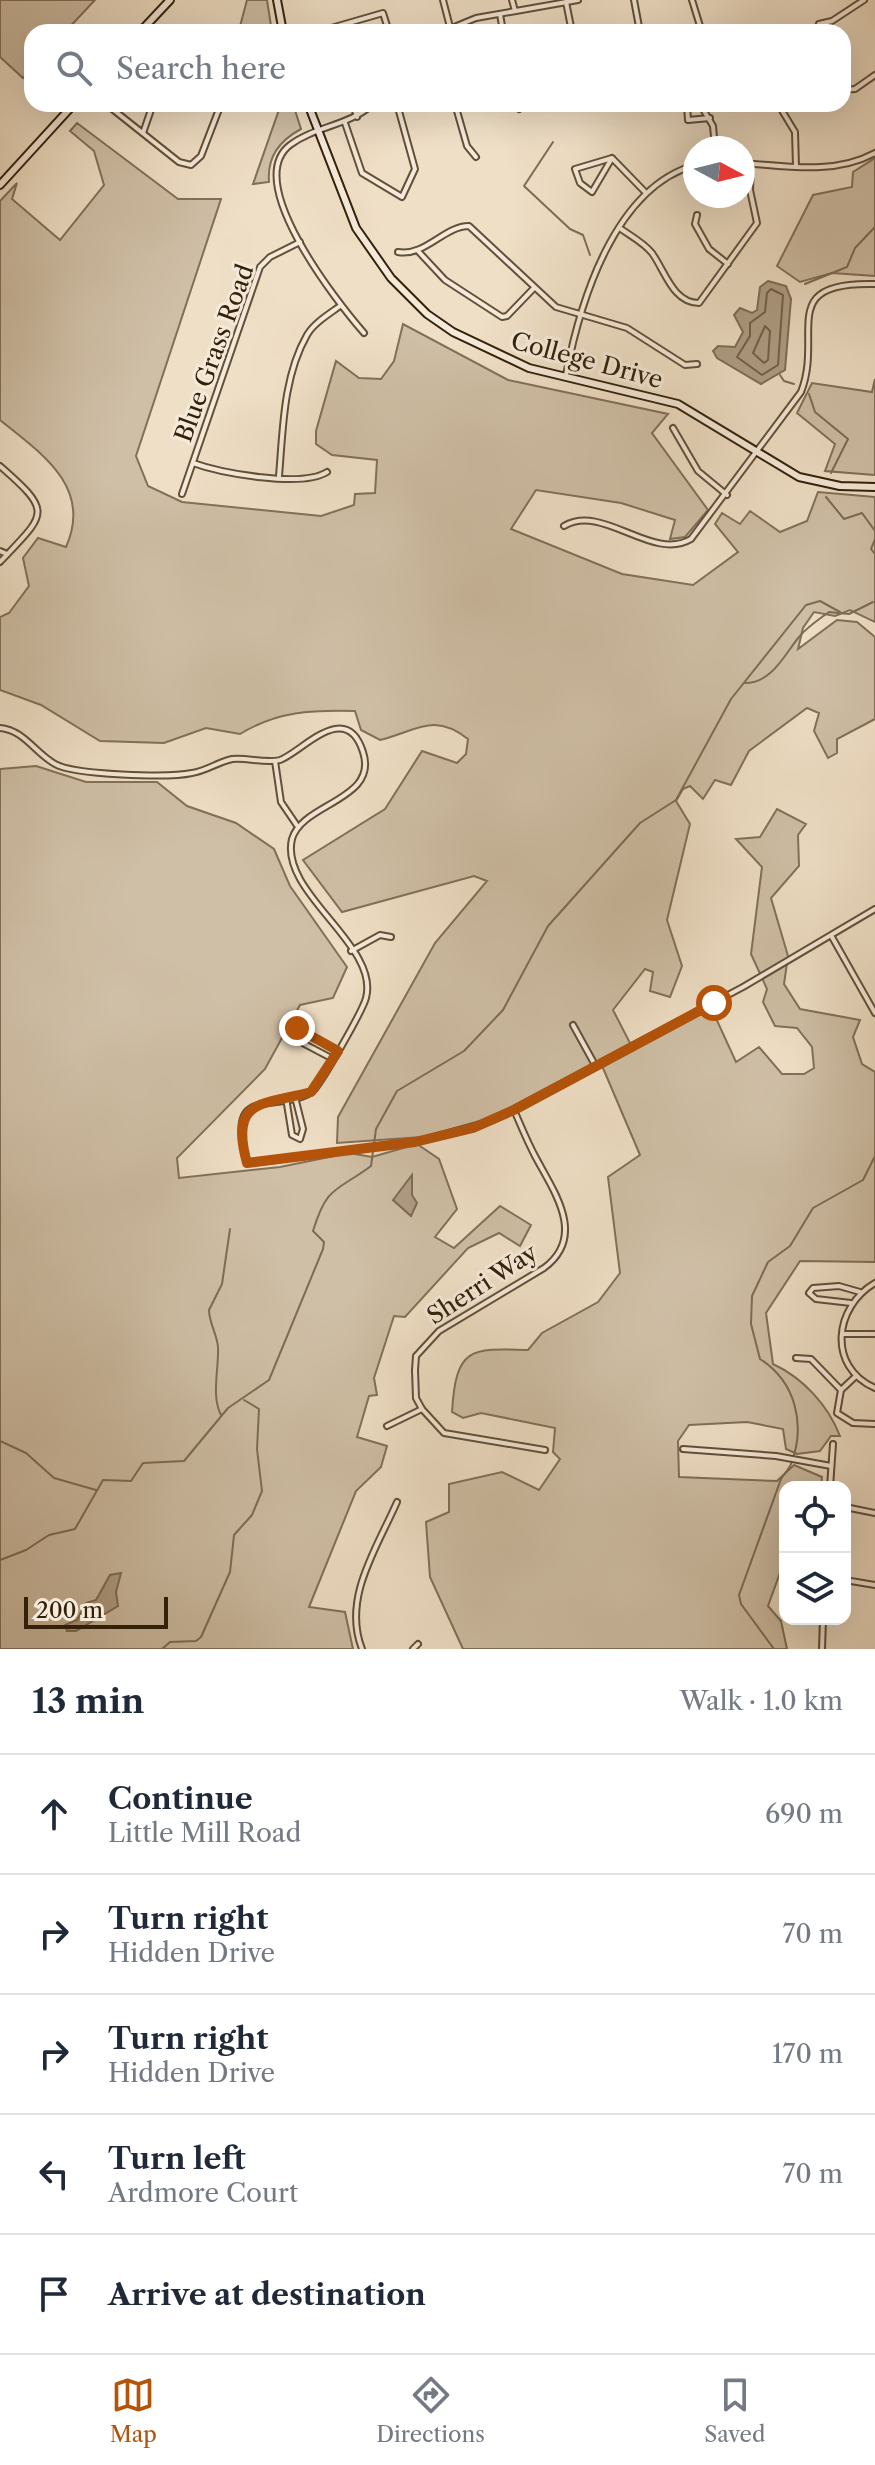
<!DOCTYPE html>
<html lang="en">
<head>
<meta charset="utf-8">
<style>
	body { margin:0; font-family:"Libre Caslon Text",serif; background:#f2f2f3; color:#1f2937 }
	.controls { position:absolute; right:24px; bottom:24px; display:grid; overflow:hidden; border-radius:16px; box-shadow:0 8px 32px #0002 }
	.controls button { width:72px; height:72px; display:grid; place-items:center; padding:0; border:0; border-bottom:2px solid #e0e1e3; background:#fff; color:#1f2937; font:40px sans-serif }
	.compass { position:absolute; left:683px; top:136px; width:72px; height:72px; border-radius:50%; background:#fff; box-shadow:0 8px 32px #0002; rotate:97deg }
	.scale { position:absolute; left:24px; bottom:20px; width:144px; box-sizing:border-box; padding-left:8px; border:4px solid #332109; border-top:0; font-size:22px; line-height:28px; white-space:nowrap; color:#332109; -webkit-text-stroke:6px #f5eada; paint-order:stroke }
	.stop { position:absolute; width:24px; height:24px; margin:-18px; border:6px solid #b45309; border-radius:50%; background:#fff }
	.stop.end { background:#b45309; border-color:#fff; box-shadow:0 2px 8px #0008 }
	.list { margin:0; padding:0; list-style:none }
	h2 { display:flex; justify-content:space-between; align-items:center; height:104px; margin:0; padding:0 32px; font-size:34px }
	h2 small { font-size:26px; font-weight:400; color:#747a83 }
	.list li { display:grid; grid-template-columns:52px 1fr auto; gap:24px; align-items:center; box-sizing:border-box; height:120px; padding:0 32px; border-top:2px solid #e0e1e3 }
	.list b { display:block; font-size:30px; white-space:nowrap }
	.list p { margin:0; font-size:26px; white-space:nowrap; color:#747a83 }
	.list em { font-size:26px; font-style:normal; color:#747a83 }
	.icon { flex:none; width:44px; height:44px; fill:none; stroke:currentColor; stroke-width:2; stroke-linecap:round; stroke-linejoin:round }
	.map { position:relative; flex:none; width:875px; height:1649px; overflow:hidden }
	.search { position:absolute; background:#fff; box-shadow:0 8px 32px #0002; left:24px; right:24px; top:24px; height:88px; display:flex; align-items:center; gap:20px; box-sizing:border-box; padding:0 28px; border-radius:24px; color:#747a83; font-size:30px }
	.sheet { height:704px; background:#fff }
	nav { display:flex; justify-content:space-around; align-items:center; box-sizing:border-box; height:112px; border-top:2px solid #e0e1e3; background:#fff; font-size:22px; color:#747a83 }
	nav a { display:grid; justify-items:center; gap:4px }
	nav .on { color:#b45309 }
	.map>svg:first-child { display:block }
	.green { fill:#cfbfa6; stroke:#817058; stroke-width:2 }
	.water { fill:#af9e86; stroke:#7d6c54; stroke-width:2 }
	.lines { fill:none; stroke-linecap:round; stroke-linejoin:round }
	.shore { stroke:#716048; stroke-width:2 }
	.stream { stroke:#7d6c54; stroke-width:2 }
	.street-casing { stroke:#625038; stroke-width:8 }
	.secondary-casing { stroke:#332109; stroke-width:10 }
	.street { stroke:#f5eada; stroke-width:4 }
	.secondary { stroke:#f5eada; stroke-width:6 }
	.route { stroke:#b45309; stroke-width:10 }
	.labels { text-anchor:middle; dominant-baseline:central; stroke-width:6; stroke-linejoin:round; paint-order:stroke }
	.street-label { font-size:24px; fill:#332109; stroke:#f5eada }
</style>
</head>
<body>
<div class="map">
<svg width="875" height="1649" viewBox="0 0 875 1649">
	<rect width="100%" height="100%" fill="#efdfc6"/>
	<filter id="stains"><feTurbulence type="fractalNoise" baseFrequency=".0025" numOctaves="4"/><feColorMatrix values="0 0 0 0 .2 0 0 0 0 .09 0 0 0 0 .02 0 0 0 .5 -.17"/></filter>
	<radialGradient id="worn" r=".72"><stop offset=".6" stop-color="#630" stop-opacity="0"/><stop offset="1" stop-color="#630" stop-opacity=".3"/></radialGradient>
	<g class="green">
		<path d="M0,0H95L65,32H32V68L23,78L0,57Z"/>
		<path d="M247,0H267L272,32L239,30Z"/>
		<path d="M281,104H293L301,129C279,141 267,157 269,182L253,184Z"/>
		<path d="M77,123L178,199H221L136,456L148,486L182,502L321,516L354,505L355,494L375,493L377,460L332,455L316,444V431L336,361L359,378L381,379L394,361L403,324L508,380L668,414L652,433L708,510L685,537L670,539L675,520L621,503L536,490L511,529L622,574L693,585L738,552L715,524L722,513L740,524L750,511L780,532L807,521L818,492L875,497V622L850,610L835,616L814,612L803,628L798,649L837,620L857,622L875,637V719L837,739V753L828,758L814,731L819,713L807,708L749,751L731,785L715,780L703,799L690,786L683,789L676,801L690,824L667,920L682,966L670,997L650,991L653,972L645,969L613,1010L631,1045L709,1003L736,1062L759,1047L782,1074H804L814,1068L812,1047L797,1028L775,1026L763,1002L767,989L751,954L762,867L736,839L760,837L777,809L806,824L798,835L799,866L771,898L788,956L784,984L800,1009L860,1020L853,1037L862,1064L875,1072V1262L800,1261L766,1313L773,1364C803,1378 828,1405 840,1436H831L820,1451L797,1454L786,1449L783,1429L747,1422L689,1425L678,1441L679,1477L777,1481L794,1465L822,1477L821,1487H785V1559L768,1606L781,1621L787,1649H463L430,1577L426,1522L449,1512V1484L502,1472L539,1490L560,1459L553,1452L555,1428L481,1413L463,1418L452,1412C456,1347 470,1348 528,1350L542,1333L598,1302L620,1273L608,1177L640,1155L600,1061L464,1134L337,1143L338,1117L435,943L487,881L474,876L342,912L303,860L385,809L422,751L457,763L466,754L468,739C433,712 417,731 380,740L361,730L355,711C311,710 278,711 240,734L206,728L164,743L100,741L41,705L0,690V617L9,613L29,586L23,558L38,538L66,547C93,487 41,453 0,420V201L17,183L12,199L60,240L104,185L94,151L70,131Z"/>
		<path d="M875,158V276L832,273L800,282L777,266L813,195L852,187L853,172Z"/>
		<path d="M875,379V475L825,471L835,444L797,413L812,383L872,392Z"/>
		<path d="M36,766L86,782H157L187,806L236,823L274,849L290,886L347,967L333,998L300,1005L265,1069L177,1158L179,1178L280,1167L349,1153L372,1157L417,1144L439,1159L457,1209L435,1237L454,1248L500,1206L531,1225L520,1246L499,1233L468,1248L405,1317L394,1316L374,1378L377,1395L369,1396L357,1437L387,1446L381,1467L356,1491L309,1607L345,1612L353,1649H0V769Z"/>
	</g>
	<g class="water">
		<path d="M768,281L786,286L791,299L785,370L761,384L717,358L713,351L718,346L735,347L743,332L734,315L740,308L752,313L757,310L760,287Z"/>
		<path d="M412,1175V1195L417,1203L411,1216L393,1200Z"/>
		<path d="M121,1573L116,1592L118,1606L76,1631H67L65,1625L77,1620L86,1603L96,1600L110,1575Z"/>
	</g>
	<g class="lines">
		<g class="shore">
			<path d="M771,289L783,295L778,365L762,375L737,357L750,336V323L765,312L767,293Z"/>
			<path d="M765,326L770,331L768,360L764,363L753,353Z"/>
		</g>
		<g class="stream">
			<path d="M553,142L524,186L570,229L583,235L590,255"/>
			<path d="M805,284L847,267L855,248L875,227"/>
			<path d="M780,375L784,381L794,384"/>
			<path d="M809,394L815,412L848,439L831,473"/>
			<path d="M826,497L844,519L862,513L875,531"/>
			<path d="M875,539L871,549L875,554"/>
			<path d="M875,598V605"/>
			<path d="M745,683C772,683 784,655 799,637C806,628 819,619 829,612L849,614L873,602"/>
			<path d="M221,1415C211,1396 219,1369 218,1347C217,1334 209,1323 209,1310L222,1284L230,1229"/>
			<path d="M0,1441L26,1453L54,1478L96,1490"/>
			<path d="M0,1560L26,1550L49,1535L75,1529L103,1480L131,1481L143,1463L184,1461L228,1408L269,1380L323,1249L324,1242L313,1231C327,1185 336,1192 371,1166L376,1129L397,1091L464,1051L503,1010L548,926L640,823L676,800L731,699L806,605L820,601L840,612"/>
			<path d="M162,1649L170,1642L196,1641L201,1637L230,1572L234,1535L252,1515L262,1491L257,1449L259,1409L244,1400"/>
			<path d="M774,1649L741,1604L739,1595L781,1479C784,1474 789,1469 791,1464C806,1425 796,1382 760,1359L751,1324L752,1296L768,1262L790,1246L813,1208L863,1180L875,1156"/>
		</g>
		<g class="street-casing">
			<g id="street">
				<path d="M443,0L450,27"/>
				<path d="M512,0L515,11"/>
				<path d="M634,0L640,32"/>
				<path d="M692,0L700,26L705,32"/>
				<path d="M566,2L572,32"/>
				<path d="M500,14L503,32"/>
				<path d="M819,24L832,21L864,0"/>
				<path d="M332,32L331,28L383,13L389,32"/>
				<path d="M442,32L476,18L578,0"/>
				<path d="M843,90L855,89L875,75"/>
				<path d="M106,104L179,162L191,165L201,156L221,104"/>
				<path d="M353,104L357,117"/>
				<path d="M455,104L467,146L476,157"/>
				<path d="M690,104L687,106L688,120L710,118"/>
				<path d="M700,104L713,126L715,148"/>
				<path d="M778,104L795,132L796,166"/>
				<path d="M519,109L521,104"/>
				<path d="M345,123L362,173L402,197L415,169L397,104"/>
				<path d="M143,133L153,104"/>
				<path d="M612,158L592,192L580,183L575,169L612,158L646,193"/>
				<path d="M743,163C787,166 834,175 875,153"/>
				<path d="M697,215L695,224L709,249L728,264"/>
				<path d="M621,229C631,236 644,243 652,253C665,271 673,303 699,303L757,223L750,190L751,164"/>
				<path d="M418,251L445,280L502,317L507,316L534,288"/>
				<path d="M398,252C425,257 444,226 469,226L556,307L627,328L685,365L697,364"/>
				<path d="M364,333C337,302 242,182 290,145C315,126 349,126 373,104"/>
				<path d="M566,375C580,302 614,188 695,165"/>
				<path d="M673,428L698,471L727,495"/>
				<path d="M193,463C221,473 302,488 327,472"/>
				<path d="M0,466C54,513 46,513 0,562"/>
				<path d="M279,476C283,430 283,377 307,335C314,323 329,314 340,306"/>
				<path d="M182,494L260,267L270,257L300,242"/>
				<path d="M564,526C603,503 652,562 691,539L801,392C824,334 775,281 875,284"/>
				<path d="M0,551L7,554"/>
				<path d="M0,728C24,730 35,753 55,764C74,775 169,778 192,773C206,771 218,762 232,759C247,757 266,764 280,760C301,753 346,698 363,752C379,800 302,803 292,839C279,893 380,945 366,998C363,1010 320,1086 312,1092C274,1115 224,1081 247,1163L415,1142L491,1121L743,987L875,909"/>
				<path d="M275,761L281,802L298,827"/>
				<path d="M832,937L875,1013"/>
				<path d="M351,951L380,935L391,937"/>
				<path d="M573,1025L595,1065"/>
				<path d="M333,1059L295,1039L292,1033L297,1028L338,1051"/>
				<path d="M286,1098L292,1135L300,1139L303,1129L295,1097"/>
				<path d="M514,1110C521,1126 527,1141 535,1156C554,1192 587,1236 544,1268L439,1331L416,1356L415,1370L416,1398L422,1409L444,1433L545,1450"/>
				<path d="M875,1283C834,1307 827,1367 875,1388"/>
				<path d="M851,1303L816,1299L809,1293L813,1288L839,1286L860,1292"/>
				<path d="M843,1334H875"/>
				<path d="M796,1358L811,1359L841,1390"/>
				<path d="M856,1376L841,1390L837,1413L853,1423L875,1424"/>
				<path d="M387,1426L422,1409"/>
				<path d="M683,1449L776,1456L831,1466"/>
				<path d="M830,1487L833,1444"/>
				<path d="M845,1507L875,1513"/>
				<path d="M845,1580L875,1585"/>
				<path d="M362,1649C342,1598 377,1548 397,1502"/>
				<path d="M413,1649L418,1644"/>
				<path d="M822,1649L823,1619"/>
			</g>
		</g>
		<g class="secondary-casing">
			<g id="secondary">
				<path d="M277,0L283,32"/>
				<path d="M140,32L170,0"/>
				<path d="M308,104L356,228L391,278L427,314L453,332L529,368L678,404L799,477L840,486L875,487"/>
				<path d="M0,185L74,104"/>
			</g>
		</g>
		<use href="#street" class="street"/>
		<use href="#secondary" class="secondary"/>
	</g>
	<g class="lines">
		<path class="route" d="M297,1028L338,1051L311,1092C263,1105 229,1098 247,1163L415,1142L473,1128L514,1110L714,1003"/>
	</g>
	<g class="labels">
		<g class="street-label">
			<text transform="translate(214 353) rotate(-70)">Blue Grass Road</text>
			<text transform="translate(587 360) rotate(15)">College Drive</text>
			<text transform="translate(482 1284) rotate(-33)">Sherri Way</text>
		</g>
	</g>
	<rect width="100%" height="100%" filter="url(#stains)"/>
	<rect width="100%" height="100%" fill="url(#worn)"/>
</svg>
<div class="controls">
<button><svg class="icon" aria-label="locate" viewBox="0 0 24 24"><circle cx="12" cy="12" r="6"/><path d="M12 2v4M12 18v4M2 12h4M18 12h4"/></svg></button>
<button><svg class="icon" aria-label="layers" viewBox="0 0 24 24"><path d="M12 4l9 5-9 5-9-5zM3 14l9 5 9-5"/></svg></button>
</div>
<svg class="compass" viewBox="-18 -18 36 36"><path d="M0-13l5 13h-10z" fill="#e53935"/><path d="M0 13l5-13h-10z" fill="#747a83"/></svg>
<div class="scale">200 m</div>
<div class="stop" style="left:714px;top:1003px"></div>
<div class="stop end" style="left:297px;top:1028px"></div>
<div class="search"><svg class="icon" aria-label="search" viewBox="0 0 24 24"><circle cx="10" cy="10" r="6"/><path d="M15 15l6 6"/></svg>Search here</div>
</div>
<section class="sheet">
<h2>13 min<small>Walk · 1.0 km</small></h2>
<ul class="list">
<li><svg class="icon" aria-label="ahead" viewBox="0 0 24 24"><path d="M12 20V5M6 11l6-6 6 6"/></svg><div><b>Continue</b><p>Little Mill Road</p></div><em>690 m</em></li>
<li><svg class="icon" aria-label="right" viewBox="0 0 24 24"><path d="M7 20v-9h11M14 6l5 5-5 5"/></svg><div><b>Turn right</b><p>Hidden Drive</p></div><em>70 m</em></li>
<li><svg class="icon" aria-label="right" viewBox="0 0 24 24"><path d="M7 20v-9h11M14 6l5 5-5 5"/></svg><div><b>Turn right</b><p>Hidden Drive</p></div><em>170 m</em></li>
<li><svg class="icon" aria-label="left" viewBox="0 0 24 24"><path d="M17 20v-9H6M10 6l-5 5 5 5"/></svg><div><b>Turn left</b><p>Ardmore Court</p></div><em>70 m</em></li>
<li><svg class="icon" aria-label="arrive" viewBox="0 0 24 24"><path d="M6 21V4h12l-3 4 3 4H6"/></svg><div><b>Arrive at destination</b></div></li>
</ul>
</section>
<nav>
<a class="on"><svg class="icon" aria-label="map" viewBox="0 0 24 24"><path d="M3 6l6-2 6 2 6-2v14l-6 2-6-2-6 2zM9 4v14M15 6v14"/></svg>Map</a>
<a><svg class="icon" aria-label="directions" viewBox="0 0 24 24"><path d="M12 3l9 9-9 9-9-9zM9 14v-3h6M13 9l2 2-2 2"/></svg>Directions</a>
<a><svg class="icon" aria-label="saved" viewBox="0 0 24 24"><path d="M7 4h10v16l-5-4-5 4z"/></svg>Saved</a>
</nav>
</body>
</html>
